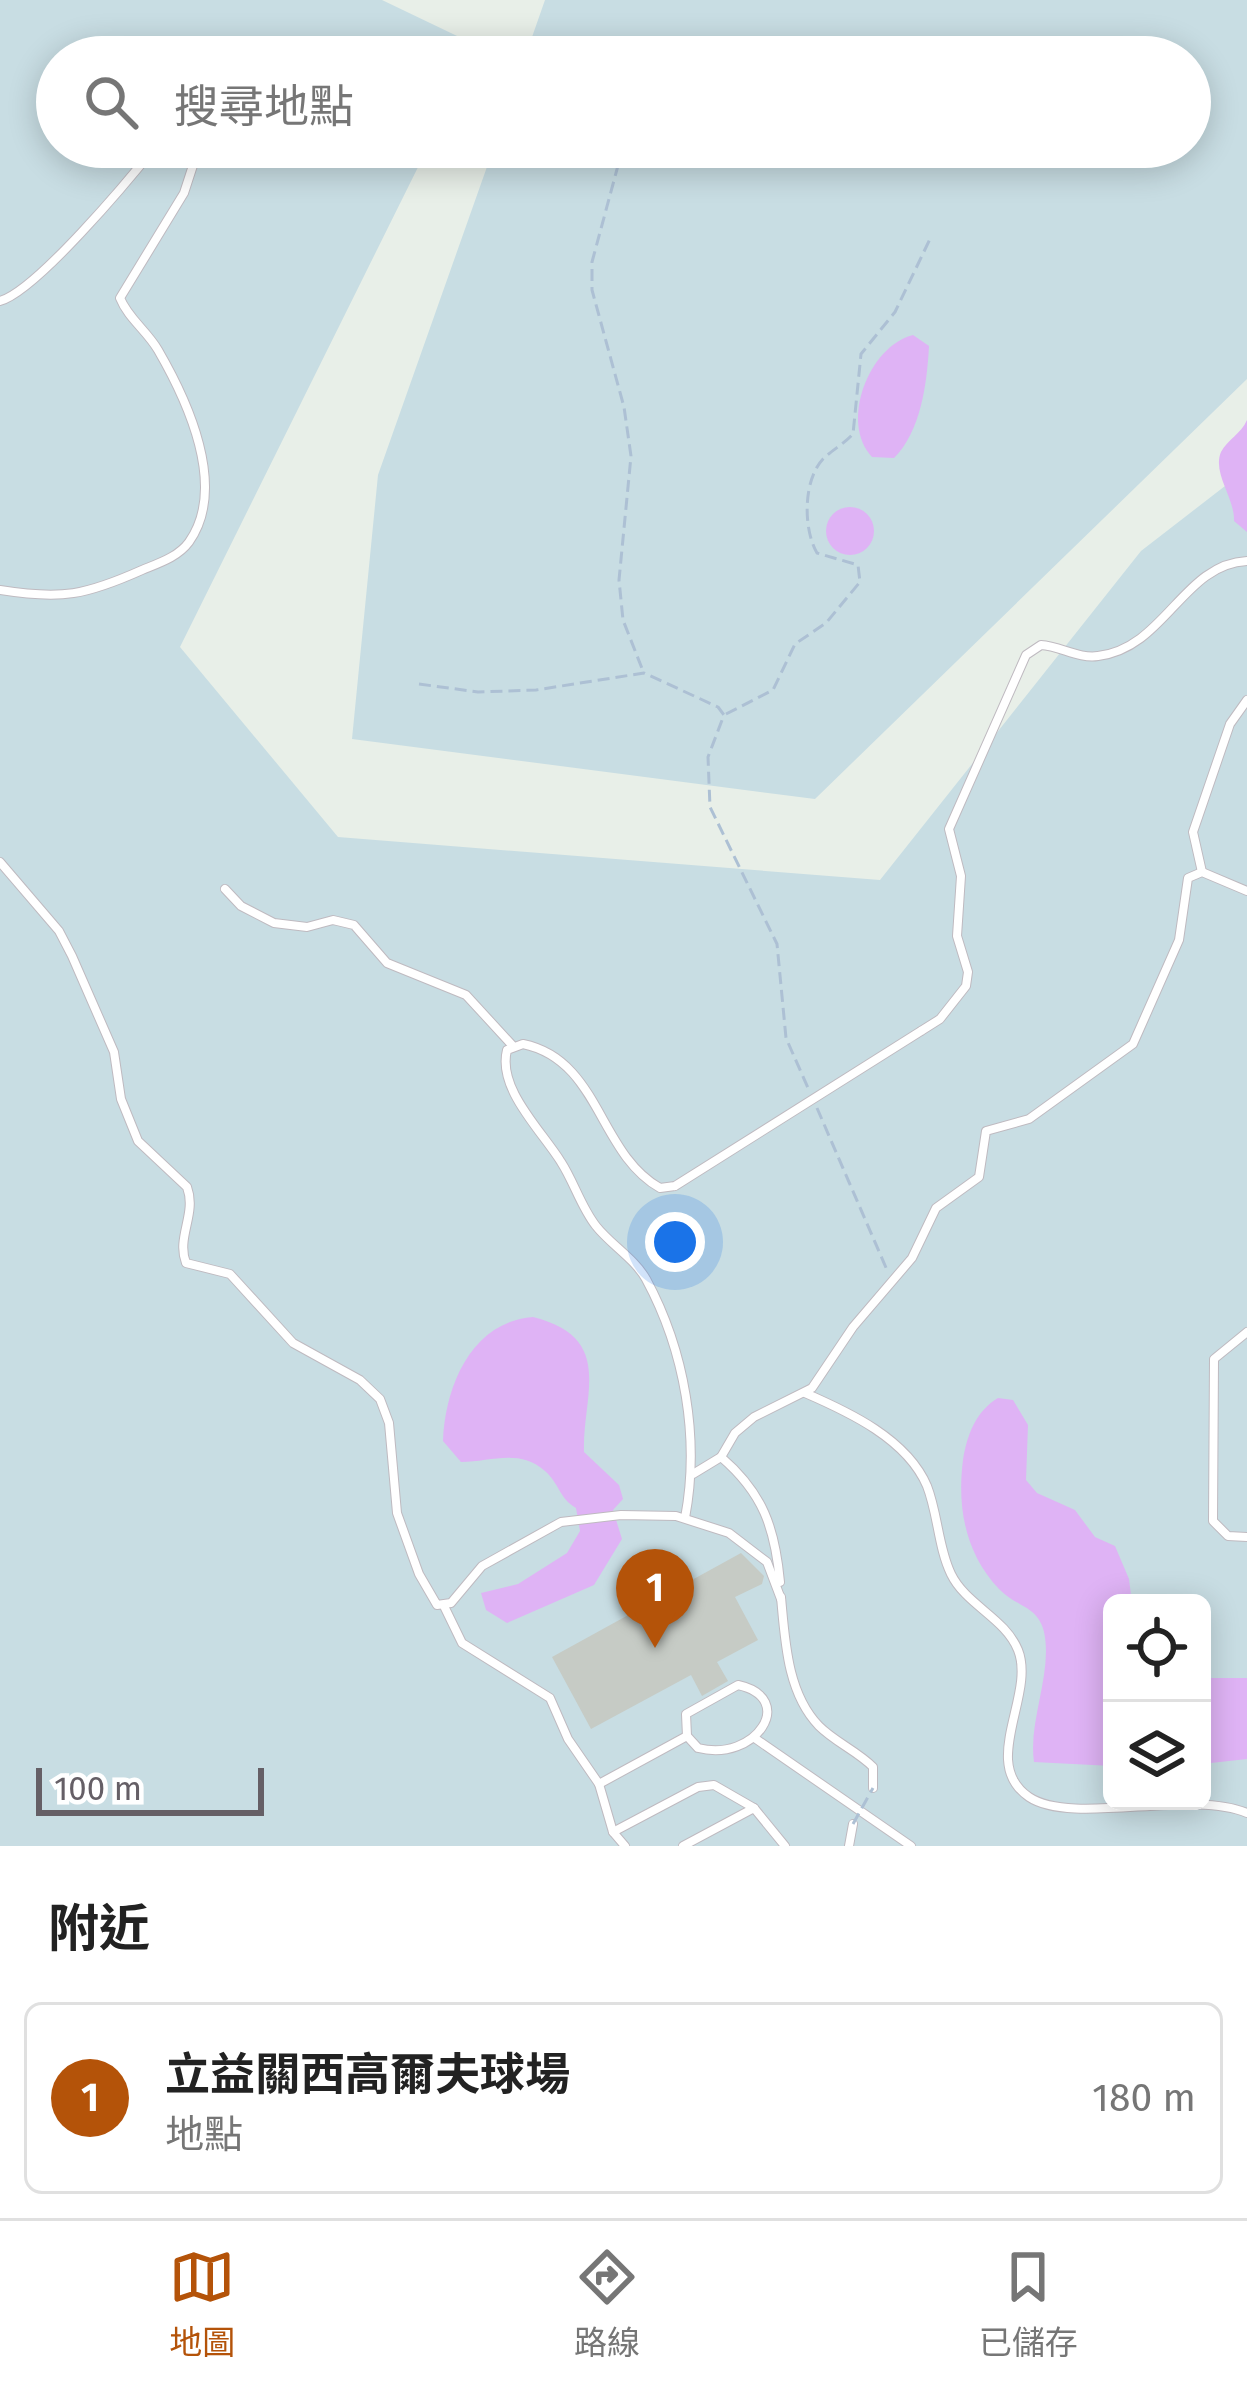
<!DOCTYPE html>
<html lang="zh-TW">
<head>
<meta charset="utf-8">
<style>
	body { margin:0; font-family:"Fira Sans","Noto Sans TC",sans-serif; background:#f6f6f6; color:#222 }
	.controls { position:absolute; right:36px; bottom:36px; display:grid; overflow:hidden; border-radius:18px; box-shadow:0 6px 30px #0003 }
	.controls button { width:108px; height:108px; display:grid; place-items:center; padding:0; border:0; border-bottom:3px solid #e0e0e0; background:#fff; color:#222; font:60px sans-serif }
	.scale { position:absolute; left:36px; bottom:30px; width:228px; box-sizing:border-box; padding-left:12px; border:6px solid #655f66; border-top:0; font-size:33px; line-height:42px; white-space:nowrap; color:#655f66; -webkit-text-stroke:9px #fff; paint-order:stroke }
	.you { position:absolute; left:675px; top:1242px; width:42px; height:42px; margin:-30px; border:9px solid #fff; border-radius:50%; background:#1a73e8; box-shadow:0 0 0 18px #1a73e833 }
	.badge { display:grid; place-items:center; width:78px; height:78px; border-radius:50%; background:#b45309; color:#fff; font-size:39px; font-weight:700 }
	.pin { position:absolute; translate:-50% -99px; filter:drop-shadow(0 3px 6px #0008) }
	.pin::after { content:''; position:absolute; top:63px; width:42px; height:36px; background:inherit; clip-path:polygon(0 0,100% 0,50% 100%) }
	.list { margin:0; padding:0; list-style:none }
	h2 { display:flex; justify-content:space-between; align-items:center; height:156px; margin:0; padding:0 48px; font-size:51px }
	h2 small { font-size:39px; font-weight:400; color:#767676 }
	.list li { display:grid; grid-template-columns:78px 1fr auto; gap:36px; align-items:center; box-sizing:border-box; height:192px; margin:0 24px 24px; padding:0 24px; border:3px solid #e0e0e0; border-radius:18px }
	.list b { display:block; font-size:45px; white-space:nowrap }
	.list p { margin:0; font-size:39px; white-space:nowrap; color:#767676 }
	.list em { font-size:39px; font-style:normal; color:#767676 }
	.icon { flex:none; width:66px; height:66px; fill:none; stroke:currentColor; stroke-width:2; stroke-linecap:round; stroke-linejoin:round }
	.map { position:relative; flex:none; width:1247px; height:1846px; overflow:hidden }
	.search { position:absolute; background:#fff; box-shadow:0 6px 30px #0003; left:36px; right:36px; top:36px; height:132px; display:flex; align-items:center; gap:30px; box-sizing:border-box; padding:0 42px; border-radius:66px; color:#767676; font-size:45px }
	.sheet { height:372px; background:#fff }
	nav { display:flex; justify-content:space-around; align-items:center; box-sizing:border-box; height:168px; border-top:3px solid #e0e0e0; background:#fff; font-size:33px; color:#767676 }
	nav a { display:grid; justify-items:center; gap:6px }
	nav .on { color:#b45309 }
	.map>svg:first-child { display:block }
	.green { fill:#c8dde3; fill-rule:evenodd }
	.water { fill:#dfb3f5 }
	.building { fill:#c6cbc5 }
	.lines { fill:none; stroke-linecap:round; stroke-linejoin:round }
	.service-casing { stroke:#bfbac0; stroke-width:10 }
	.path { stroke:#adc0d4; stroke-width:3; stroke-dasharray:12 6; stroke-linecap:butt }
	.service { stroke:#fff; stroke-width:8 }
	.service-bridge-casing { stroke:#bfbac0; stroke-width:10; stroke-linecap:butt }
	.path-bridge { stroke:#adc0d4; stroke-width:3; stroke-dasharray:12 6; stroke-linecap:butt }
	.service-bridge { stroke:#fff; stroke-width:8 }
</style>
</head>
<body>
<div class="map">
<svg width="1247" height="1846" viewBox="0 0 1247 1846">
	<rect width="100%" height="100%" fill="#e8efe8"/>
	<g class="green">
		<path d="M0,0H382L478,46L473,57H57V147H428L180,647L338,837L880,880L1141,551L1247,469V1846H0ZM1112,1603H1202V1801H1112Z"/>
		<path d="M545,0H1247V379L815,799L352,739L378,475L494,147H1190V57H525Z"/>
	</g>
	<g class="water">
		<path d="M913,335L929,346C927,383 921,431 894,458L872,457C839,422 869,346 913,335Z"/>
		<path d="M1247,420V532L1234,521C1235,498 1212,473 1221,452C1227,440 1241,434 1247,420Z"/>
		<circle cx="850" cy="531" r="24"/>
		<path d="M533,1317C616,1338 582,1395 584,1452L619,1485L623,1499L613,1510L622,1539L594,1585L507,1623L486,1610L481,1593L518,1584L567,1553L580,1531L576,1508C559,1498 559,1483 545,1471C519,1448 491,1462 461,1462L443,1441C445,1387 471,1322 533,1317Z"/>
		<path d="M998,1398L1013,1400L1028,1425L1026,1480L1037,1493L1075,1510L1095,1537L1115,1546L1129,1579L1132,1603H1112V1766L1034,1762C1028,1720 1053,1673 1044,1632C1038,1606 1016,1607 999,1589C965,1553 957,1507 963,1460C967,1435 976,1411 998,1398Z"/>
		<path d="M1202,1678H1247V1759L1202,1764Z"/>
	</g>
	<path class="building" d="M741,1553L764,1576L762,1584L735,1597L758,1640L717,1662L728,1681L702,1696L691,1675L591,1729L552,1657Z"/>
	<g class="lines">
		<g class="service-casing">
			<g id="service">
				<path d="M0,301C36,291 129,180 155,147"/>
				<path d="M0,590C62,600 86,595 142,570C159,563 178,557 189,542C228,487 187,400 158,350C147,331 128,318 120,298L184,193L199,147"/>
				<path d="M0,862L59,931L72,956L114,1052L121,1099L138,1141L187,1187C197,1214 176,1237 186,1263L230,1274L293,1343L360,1380L380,1399L389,1423L397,1513L419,1574L437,1605L451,1603L482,1566L561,1522L621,1515L676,1516L729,1533L767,1562L781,1599"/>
				<path d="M1202,872L1193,832L1230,724L1247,700"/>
				<path d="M225,889L241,906L274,923L307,927L333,920L354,925L387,963L466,995L512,1045"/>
				<path d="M921,1031L940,1019L966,986L968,972L957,936L961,876L949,829L1026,655L1041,645C1060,646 1079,659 1098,656C1165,648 1183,564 1247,561"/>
				<path d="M675,1186L660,1188C598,1153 600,1060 523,1044L507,1050C497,1089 542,1131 561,1162C574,1182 581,1207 596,1226C611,1245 634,1258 646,1279C685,1351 700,1439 685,1518"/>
				<path d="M1247,1332L1214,1359L1213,1521L1228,1536L1247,1537"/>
				<path d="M805,1393C849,1412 907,1439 927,1486C938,1514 938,1547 951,1574C966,1605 1005,1618 1018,1650C1036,1695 979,1763 1029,1797C1072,1826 1191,1789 1247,1813"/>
				<path d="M693,1474L721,1457"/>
				<path d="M780,1582C775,1528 763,1493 721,1457L735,1433L754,1417L812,1388L853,1327L912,1258L936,1208L979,1177L986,1131L1029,1119L1133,1044L1179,940L1188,878L1202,872L1247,891"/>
				<path d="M781,1597C785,1640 787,1693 819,1726C835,1742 857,1751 873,1767V1788"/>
				<path d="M444,1606L462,1643L550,1698L568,1739L599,1784L613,1832L625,1846"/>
				<path d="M738,1685C798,1698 756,1763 698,1748L687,1736L686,1714Z"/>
				<path d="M756,1739L911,1846"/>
				<path d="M599,1784L687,1736"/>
				<path d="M613,1832L698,1787L714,1785L754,1808"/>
				<path d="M683,1846L754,1808L785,1846"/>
				<path d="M849,1846L853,1824"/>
			</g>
		</g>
		<g class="path">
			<path d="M623,147L592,262V290L624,407L631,456L619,580L623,620L643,671"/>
			<path d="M419,684L478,692L536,690L644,673L718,707L724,715L708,757L710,807L777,944L786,1038L808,1088"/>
			<path d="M726,714L773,690L795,644L826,623L860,582L858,565L817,553C803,529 803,480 823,459C832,450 844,444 853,434L861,354L895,312L930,239"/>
			<path d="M817,1108L887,1270"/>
		</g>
		<use href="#service" class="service"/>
		<g class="service-bridge-casing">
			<path id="service-bridge" d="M675,1186L921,1031"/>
		</g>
		<path class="path-bridge" d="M853,1824L873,1788"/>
		<use href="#service-bridge" class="service-bridge"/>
	</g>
</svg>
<div class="controls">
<button><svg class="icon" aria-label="locate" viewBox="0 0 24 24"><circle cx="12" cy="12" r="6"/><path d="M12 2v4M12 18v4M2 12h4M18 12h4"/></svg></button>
<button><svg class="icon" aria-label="layers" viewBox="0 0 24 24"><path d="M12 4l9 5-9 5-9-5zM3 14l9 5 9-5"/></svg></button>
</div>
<div class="scale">100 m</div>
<div class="you"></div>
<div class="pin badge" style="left:655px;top:1648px">1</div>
<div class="search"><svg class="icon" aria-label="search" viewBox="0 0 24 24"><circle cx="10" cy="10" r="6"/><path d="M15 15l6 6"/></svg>搜尋地點</div>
</div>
<section class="sheet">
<h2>附近<small></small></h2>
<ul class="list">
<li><span class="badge">1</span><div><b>立益關西高爾夫球場</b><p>地點</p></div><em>180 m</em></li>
</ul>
</section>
<nav>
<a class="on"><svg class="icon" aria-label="map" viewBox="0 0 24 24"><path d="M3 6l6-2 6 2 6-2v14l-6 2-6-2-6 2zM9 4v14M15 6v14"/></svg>地圖</a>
<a><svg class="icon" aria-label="directions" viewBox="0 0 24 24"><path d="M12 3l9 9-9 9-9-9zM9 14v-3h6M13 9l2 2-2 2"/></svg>路線</a>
<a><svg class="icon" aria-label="saved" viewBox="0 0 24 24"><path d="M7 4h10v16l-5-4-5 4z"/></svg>已儲存</a>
</nav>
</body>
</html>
